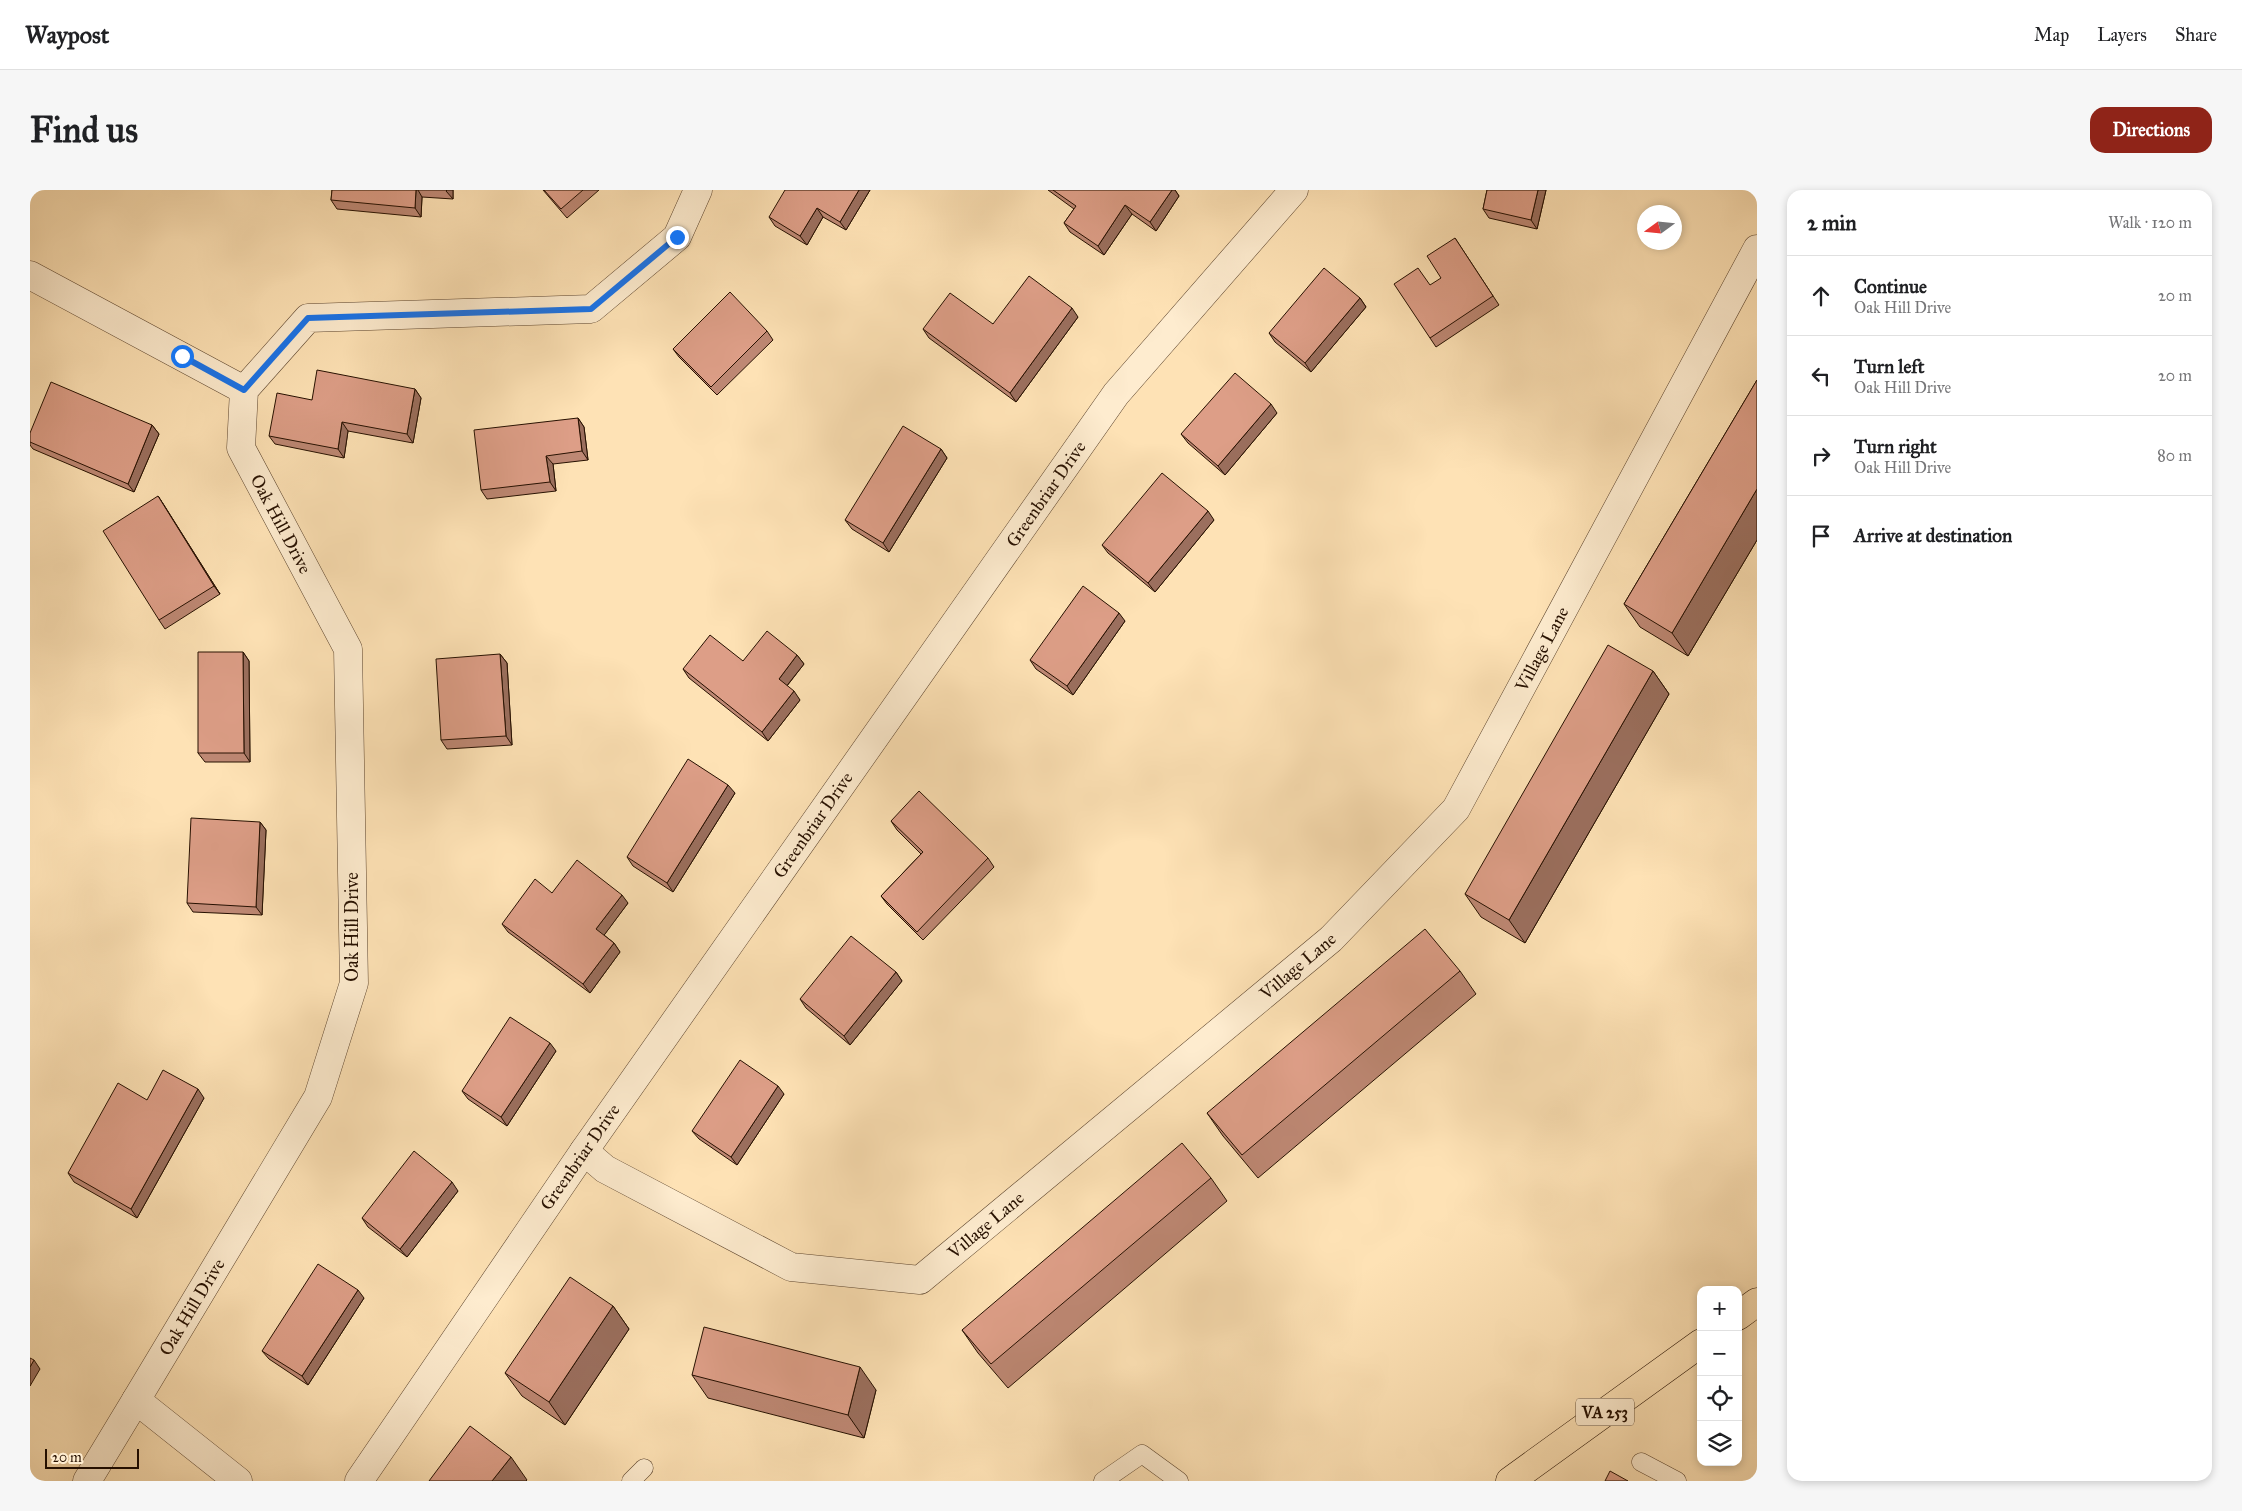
<!DOCTYPE html>
<html lang="en">
<head>
<meta charset="utf-8">
<style>
	body { margin:0; font-family:"IM FELL Great Primer",serif; background:#f6f6f6; color:#202124 }
	.controls { position:absolute; right:15px; bottom:15px; display:grid; overflow:hidden; border-radius:10px; box-shadow:0 2px 8px #0003 }
	.controls button { width:45px; height:45px; display:grid; place-items:center; padding:0; border:0; border-bottom:1px solid #e0e0e0; background:#fff; color:#202124; font:25px sans-serif }
	.compass { position:absolute; left:1607px; top:15px; width:45px; height:45px; border-radius:50%; background:#fff; box-shadow:0 2px 8px #0003; rotate:255deg }
	.scale { position:absolute; left:15px; bottom:12px; width:94px; box-sizing:border-box; padding-left:5px; border:2px solid #261000; border-top:0; font-size:14px; line-height:18px; white-space:nowrap; color:#261000; -webkit-text-stroke:4px #feeccf; paint-order:stroke }
	.stop { position:absolute; width:15px; height:15px; margin:-11px; border:4px solid #1a73e8; border-radius:50%; background:#fff }
	.stop.end { background:#1a73e8; border-color:#fff; box-shadow:0 1px 5px #0008 }
	.list { margin:0; padding:0; list-style:none }
	h2 { display:flex; justify-content:space-between; align-items:center; height:65px; margin:0; padding:0 20px; font-size:21px }
	h2 small { font-size:16px; font-weight:400; color:#757577 }
	.list li { display:grid; grid-template-columns:32px 1fr auto; gap:15px; align-items:center; box-sizing:border-box; height:80px; padding:0 20px; border-top:1px solid #e0e0e0 }
	.list b { display:block; font-size:19px; white-space:nowrap }
	.list p { margin:0; font-size:16px; white-space:nowrap; color:#757577 }
	.list em { font-size:16px; font-style:normal; color:#757577 }
	.icon { flex:none; width:28px; height:28px; fill:none; stroke:currentColor; stroke-width:2; stroke-linecap:round; stroke-linejoin:round }
	.map { position:relative; flex:none; width:1727px; height:1291px; overflow:hidden; border-radius:15px }
	header { display:flex; align-items:center; gap:30px; box-sizing:border-box; height:70px; padding:0 25px; background:#fff; border-bottom:1px solid #e0e0e0 }
	header strong { font-size:24px }
	nav { display:flex; gap:28px; margin-inline-start:auto; font-size:18px }
	.intro { display:flex; align-items:center; justify-content:space-between; box-sizing:border-box; height:120px; padding:0 30px }
	h1 { margin:0; font-size:35px }
	.button { padding:12px 22px; border-radius:15px; background:#8f2418; color:#fff; font-size:18px; font-weight:700 }
	main { display:flex; gap:30px; padding:0 30px }
	aside { flex:1; background:#fff; border-radius:15px; box-shadow:0 2px 8px #0003 }
	.map>svg:first-child { display:block }
	.lines { fill:none; stroke-linecap:round; stroke-linejoin:round }
	.service-casing { stroke:#5c442d; stroke-width:19 }
	.minor-casing { stroke:#5c442d; stroke-width:29 }
	.tertiary-casing { stroke:#5c442d; stroke-width:29 }
	.primary-casing { stroke:#261000; stroke-width:29 }
	.service { stroke:#feeccf; stroke-width:18 }
	.minor { stroke:#feeccf; stroke-width:28 }
	.tertiary { stroke:#feeccf; stroke-width:28 }
	.primary { stroke:#fee2b5; stroke-width:28 }
	.wall { fill:#be8874; stroke:#261000 }
	.shaded-wall { fill:#9b6f5e; stroke:#261000 }
	.building { fill:#dd9e87; stroke:#261000 }
	.route { stroke:#1a73e8; stroke-width:6 }
	.labels { text-anchor:middle; dominant-baseline:central; stroke-width:4; stroke-linejoin:round; paint-order:stroke }
	.shield { fill:#feeccf; stroke:#67523e; stroke-width:1 }
	.shield-label { font-size:16px; font-weight:bold; fill:#261000 }
	.street-label { font-size:18px; fill:#261000; stroke:#feeccf }
</style>
</head>
<body>
<header>
<strong>Waypost</strong>
<nav><a>Map</a><a>Layers</a><a>Share</a></nav>
</header>
<div class="intro"><h1>Find us</h1><a class="button">Directions</a></div>
<main>
<div class="map">
<svg width="1727" height="1291" viewBox="0 0 1727 1291">
	<rect width="100%" height="100%" fill="#fee2b5"/>
	<filter id="stains"><feTurbulence type="fractalNoise" baseFrequency=".004" numOctaves="4"/><feColorMatrix values="0 0 0 0 .2 0 0 0 0 .09 0 0 0 0 .02 0 0 0 .5 -.17"/></filter>
	<radialGradient id="worn" r=".72"><stop offset=".6" stop-color="#630" stop-opacity="0"/><stop offset="1" stop-color="#630" stop-opacity=".3"/></radialGradient>
	<g class="lines">
		<g class="service-casing">
			<g id="service">
				<path d="M1611,1272L1647,1291"/>
				<path d="M601,1291L614,1278"/>
				<path d="M1073,1291L1112,1264L1149,1291"/>
			</g>
		</g>
		<g class="minor-casing">
			<g id="minor">
				<path d="M0,85L214,200"/>
				<path d="M554,961L575,979L761,1077L890,1090L1301,749L1426,619L1727,59"/>
				<path d="M106,1210L288,907L324,793L318,459L211,258L214,200L278,128L561,119L647,47L668,0"/>
				<path d="M329,1291L554,961L1086,204L1264,0"/>
			</g>
		</g>
		<g class="tertiary-casing">
			<path id="tertiary" d="M57,1291L106,1210L208,1291"/>
		</g>
		<g class="primary-casing">
			<g id="primary">
				<path d="M1708,1126L1727,1112"/>
				<path d="M1480,1291L1671,1153"/>
			</g>
		</g>
		<use href="#service" class="service"/>
		<use href="#minor" class="minor"/>
		<use href="#tertiary" class="tertiary"/>
		<use href="#primary" class="primary"/>
	</g>
	<g class="wall">
		<path d="M302,0H423V9L392,7L391,27L307,19L301,10Z"/>
		<path d="M513,0H569L537,28Z"/>
		<path d="M840,0L816,40L793,27L777,55L745,36L739,27Z"/>
		<path d="M1018,0H1145L1149,6L1126,41L1102,24L1074,65L1040,42L1034,33L1044,19Z"/>
		<path d="M1457,0H1516L1507,39L1459,28L1453,19Z"/>
		<path d="M1425,48L1469,115L1406,157L1400,148L1411,88Z"/>
		<path d="M1330,108L1336,117L1281,182L1245,152L1239,143Z"/>
		<path d="M1048,127L986,212L899,148L893,139L963,134Z"/>
		<path d="M737,141L743,150L687,205L649,167L643,159Z"/>
		<path d="M1727,190V350L1658,466L1610,437L1594,414Z"/>
		<path d="M385,199L391,208L383,253L318,241L314,268L245,254L239,246L282,210Z"/>
		<path d="M1247,223L1195,285L1158,253L1151,244Z"/>
		<path d="M548,228L554,237L558,270L523,274L526,301L457,309L451,300Z"/>
		<path d="M122,235L129,244L104,302L3,259L0,255V243Z"/>
		<path d="M911,259L917,268L859,362L822,339L815,330Z"/>
		<path d="M128,306L190,404L135,439L129,430Z"/>
		<path d="M1184,330L1125,402L1078,363L1072,355Z"/>
		<path d="M1095,431L1043,505L1006,479L1000,470Z"/>
		<path d="M213,462L219,471L220,572H175L168,563Z"/>
		<path d="M470,464L477,473L482,555L417,559L411,550Z"/>
		<path d="M767,465L774,474L757,496L770,510L738,551L659,488L653,479L713,471Z"/>
		<path d="M1623,481L1639,504L1495,753L1451,727L1435,704Z"/>
		<path d="M705,603L643,702L603,676L597,667Z"/>
		<path d="M861,631L958,668L964,677L893,750L857,714L851,706L891,664L867,640Z"/>
		<path d="M230,632L236,640L232,725L163,722L157,713Z"/>
		<path d="M522,703L598,713L574,745L584,753L590,762L560,803L478,742L472,734Z"/>
		<path d="M1430,781L1446,804L1228,988L1193,946L1177,923Z"/>
		<path d="M866,782L872,791L820,855L776,818L770,809Z"/>
		<path d="M526,861L477,936L438,909L432,901Z"/>
		<path d="M754,904L707,975L669,949L662,941Z"/>
		<path d="M174,908L107,1028L44,992L38,983L117,910Z"/>
		<path d="M1181,988L1197,1011L978,1198L948,1163L932,1140Z"/>
		<path d="M428,1001L377,1067L338,1037L332,1028Z"/>
		<path d="M334,1108L278,1195L239,1169L232,1161Z"/>
		<path d="M583,1116L599,1139L535,1235L492,1206L475,1183Z"/>
		<path d="M662,1185L846,1200L834,1248L678,1208Z"/>
	</g>
	<g class="shaded-wall">
		<path d="M386,0H388L392,7L391,27L385,18Z"/>
		<path d="M417,0H423V9L416,1Z"/>
		<path d="M829,0H840L816,40L810,32Z"/>
		<path d="M1142,0H1145L1149,6L1126,41L1120,32Z"/>
		<path d="M1508,0H1516L1507,39L1501,30Z"/>
		<path d="M1095,15L1102,24L1074,65L1068,56Z"/>
		<path d="M787,18L793,27L777,55L770,46Z"/>
		<path d="M1330,108L1336,117L1281,182L1275,173Z"/>
		<path d="M1042,118L1048,127L986,212L980,203Z"/>
		<path d="M385,199L391,208L383,253L377,244Z"/>
		<path d="M1241,214L1247,223L1195,285L1188,276Z"/>
		<path d="M548,228L554,237L558,270L552,261Z"/>
		<path d="M312,232L318,241L314,268L308,259Z"/>
		<path d="M122,235L129,244L104,302L98,294Z"/>
		<path d="M911,259L917,268L859,362L853,353Z"/>
		<path d="M516,266L523,274L526,301L520,292Z"/>
		<path d="M1727,299V350L1658,466L1642,443Z"/>
		<path d="M128,306L134,315L190,404L184,396Z"/>
		<path d="M1178,321L1184,330L1125,402L1118,393Z"/>
		<path d="M1089,423L1095,431L1043,505L1037,496Z"/>
		<path d="M213,462L219,471L220,572L214,563Z"/>
		<path d="M470,464L477,473L482,555L476,546Z"/>
		<path d="M767,465L774,474L755,498L749,489Z"/>
		<path d="M1623,481L1639,504L1495,753L1479,730Z"/>
		<path d="M764,501L770,510L738,551L732,542Z"/>
		<path d="M698,595L705,603L643,702L637,693Z"/>
		<path d="M230,632L236,640L232,725L226,717Z"/>
		<path d="M592,705L598,713L572,748L566,739Z"/>
		<path d="M584,753L590,762L560,803L553,794Z"/>
		<path d="M866,782L872,791L820,855L814,846Z"/>
		<path d="M520,853L526,861L477,936L471,927Z"/>
		<path d="M748,896L754,904L707,975L701,967Z"/>
		<path d="M168,899L174,908L107,1028L101,1019Z"/>
		<path d="M422,992L428,1001L377,1067L370,1059Z"/>
		<path d="M328,1100L334,1108L278,1195L272,1186Z"/>
		<path d="M583,1116L599,1139L535,1235L519,1212Z"/>
		<path d="M4,1170L10,1179L0,1196V1177Z"/>
		<path d="M830,1177L846,1200L834,1248L818,1225Z"/>
		<path d="M481,1267L497,1290L496,1291H462Z"/>
	</g>
	<g class="building">
		<path d="M302,0H386L385,18L301,10Z"/>
		<path d="M514,0H553L531,19Z"/>
		<path d="M755,0H829L810,32L787,18L770,46L739,27Z"/>
		<path d="M1023,0H1142L1120,32L1095,15L1068,56L1034,33L1046,16Z"/>
		<path d="M1457,0H1508L1501,30L1453,19Z"/>
		<path d="M1425,48L1463,106L1400,148L1364,94L1388,78L1400,95L1411,88L1397,66Z"/>
		<path d="M1294,78L1330,108L1275,173L1239,143Z"/>
		<path d="M999,86L1042,118L980,203L893,139L920,103L963,134Z"/>
		<path d="M700,102L737,141L681,197L643,159Z"/>
		<path d="M287,180L385,199L377,244L312,232L308,259L239,246L247,203L282,210Z"/>
		<path d="M1205,183L1241,214L1188,276L1151,244Z"/>
		<path d="M1727,190V299L1642,443L1594,414Z"/>
		<path d="M21,192L122,235L98,294L0,252V243Z"/>
		<path d="M548,228L552,261L516,266L520,292L451,300L444,240Z"/>
		<path d="M873,236L911,259L853,353L815,330Z"/>
		<path d="M1132,283L1178,321L1118,393L1072,355Z"/>
		<path d="M128,306L184,396L129,430L73,341Z"/>
		<path d="M1053,396L1089,423L1037,496L1000,470Z"/>
		<path d="M737,441L767,465L749,489L764,501L732,542L653,479L680,445L713,471Z"/>
		<path d="M1578,455L1623,481L1479,730L1435,704Z"/>
		<path d="M168,462H213L214,563H168Z"/>
		<path d="M470,464L476,546L411,550L406,469Z"/>
		<path d="M658,569L698,595L637,693L597,667Z"/>
		<path d="M889,601L958,668L887,742L851,706L893,662L861,631Z"/>
		<path d="M161,628L230,632L226,717L157,713Z"/>
		<path d="M547,670L592,705L566,739L584,753L553,794L472,734L505,689L522,703Z"/>
		<path d="M1395,739L1430,781L1212,965L1177,923Z"/>
		<path d="M821,746L866,782L814,846L770,809Z"/>
		<path d="M480,827L520,853L471,927L432,901Z"/>
		<path d="M710,870L748,896L701,967L662,941Z"/>
		<path d="M133,880L168,899L101,1019L38,983L88,893L117,910Z"/>
		<path d="M1152,953L1181,988L961,1174L932,1140Z"/>
		<path d="M384,961L422,992L370,1059L332,1028Z"/>
		<path d="M288,1074L328,1100L272,1186L232,1161Z"/>
		<path d="M540,1087L583,1116L519,1212L475,1183Z"/>
		<path d="M674,1137L830,1177L818,1225L662,1185Z"/>
		<path d="M0,1168L4,1170L0,1177Z"/>
		<path d="M440,1236L481,1267L462,1291H399Z"/>
		<path d="M1580,1281L1598,1291H1575Z"/>
	</g>
	<g class="lines">
		<path class="route" d="M152,166L214,200L278,128L561,119L647,47"/>
	</g>
	<g class="labels">
		<rect class="shield" x="1546" y="1208.5" width="58" height="27" rx="4"/>
		<g class="shield-label">
			<text x="1575" y="1222">VA 253</text>
		</g>
		<g class="street-label">
			<text transform="translate(1016 304) rotate(-55)">Greenbriar Drive</text>
			<text transform="translate(251 334) rotate(62)">Oak Hill Drive</text>
			<text transform="translate(1512 459) rotate(-62)">Village Lane</text>
			<text transform="translate(783 635) rotate(-55)">Greenbriar Drive</text>
			<text transform="translate(322 737) rotate(-90)">Oak Hill Drive</text>
			<text transform="translate(1268 776) rotate(-40)">Village Lane</text>
			<text transform="translate(550 967) rotate(-55)">Greenbriar Drive</text>
			<text transform="translate(956 1035) rotate(-40)">Village Lane</text>
			<text transform="translate(162 1117) rotate(-59)">Oak Hill Drive</text>
		</g>
	</g>
	<rect width="100%" height="100%" filter="url(#stains)"/>
	<rect width="100%" height="100%" fill="url(#worn)"/>
</svg>
<div class="controls">
<button>+</button>
<button>−</button>
<button><svg class="icon" aria-label="locate" viewBox="0 0 24 24"><circle cx="12" cy="12" r="6"/><path d="M12 2v4M12 18v4M2 12h4M18 12h4"/></svg></button>
<button><svg class="icon" aria-label="layers" viewBox="0 0 24 24"><path d="M12 4l9 5-9 5-9-5zM3 14l9 5 9-5"/></svg></button>
</div>
<svg class="compass" viewBox="-18 -18 36 36"><path d="M0-13l5 13h-10z" fill="#e53935"/><path d="M0 13l5-13h-10z" fill="#757577"/></svg>
<div class="scale">20 m</div>
<div class="stop" style="left:152px;top:166px"></div>
<div class="stop end" style="left:647px;top:47px"></div>
</div>
<aside>
<h2>2 min<small>Walk · 120 m</small></h2>
<ul class="list">
<li><svg class="icon" aria-label="ahead" viewBox="0 0 24 24"><path d="M12 20V5M6 11l6-6 6 6"/></svg><div><b>Continue</b><p>Oak Hill Drive</p></div><em>20 m</em></li>
<li><svg class="icon" aria-label="left" viewBox="0 0 24 24"><path d="M17 20v-9H6M10 6l-5 5 5 5"/></svg><div><b>Turn left</b><p>Oak Hill Drive</p></div><em>20 m</em></li>
<li><svg class="icon" aria-label="right" viewBox="0 0 24 24"><path d="M7 20v-9h11M14 6l5 5-5 5"/></svg><div><b>Turn right</b><p>Oak Hill Drive</p></div><em>80 m</em></li>
<li><svg class="icon" aria-label="arrive" viewBox="0 0 24 24"><path d="M6 21V4h12l-3 4 3 4H6"/></svg><div><b>Arrive at destination</b></div></li>
</ul>
</aside>
</main>
</body>
</html>
